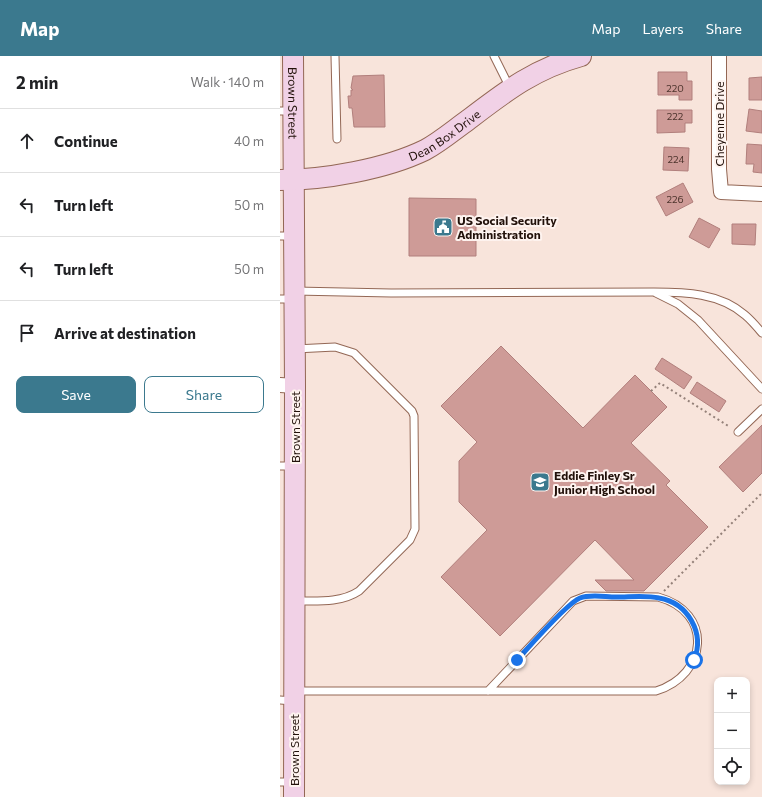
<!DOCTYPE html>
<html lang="en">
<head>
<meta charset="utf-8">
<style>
	body { margin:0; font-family:Commissioner,sans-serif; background:#f2f2f2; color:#202124 }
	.controls { position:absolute; right:12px; bottom:12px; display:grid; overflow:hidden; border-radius:8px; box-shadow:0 2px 6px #0003 }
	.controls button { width:36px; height:36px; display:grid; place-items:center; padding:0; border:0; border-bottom:1px solid #e0e0e0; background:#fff; color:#202124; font:20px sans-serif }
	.stop { position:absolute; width:12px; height:12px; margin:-9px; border:3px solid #1a73e8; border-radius:50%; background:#fff }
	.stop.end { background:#1a73e8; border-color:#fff; box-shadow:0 1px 4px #0008 }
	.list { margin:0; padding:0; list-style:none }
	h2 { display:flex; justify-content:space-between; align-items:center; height:52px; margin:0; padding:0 16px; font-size:17px }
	h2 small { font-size:13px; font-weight:400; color:#757577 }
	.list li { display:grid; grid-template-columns:26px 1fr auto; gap:12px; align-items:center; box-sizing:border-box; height:64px; padding:0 16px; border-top:1px solid #e0e0e0 }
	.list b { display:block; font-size:15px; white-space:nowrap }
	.list em { font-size:13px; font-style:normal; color:#757577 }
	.actions { display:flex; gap:8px; padding:12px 16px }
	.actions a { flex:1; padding:9px 0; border:1px solid #3b798e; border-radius:8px; text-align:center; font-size:14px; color:#3b798e }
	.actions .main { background:#3b798e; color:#fff }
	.icon { flex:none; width:22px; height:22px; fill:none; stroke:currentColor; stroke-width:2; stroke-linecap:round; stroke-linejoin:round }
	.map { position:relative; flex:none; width:482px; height:741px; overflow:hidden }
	header { display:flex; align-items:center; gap:24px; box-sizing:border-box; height:56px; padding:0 20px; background:#3b798e; color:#fff }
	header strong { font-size:19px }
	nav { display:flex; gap:22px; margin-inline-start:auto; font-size:14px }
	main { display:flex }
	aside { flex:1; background:#fff }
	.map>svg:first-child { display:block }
	.building { fill:#ce9b97; stroke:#b17f7c }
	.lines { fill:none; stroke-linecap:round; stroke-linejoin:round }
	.lane-casing { stroke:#936755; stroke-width:9 }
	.street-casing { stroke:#936755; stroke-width:16 }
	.secondary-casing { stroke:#936755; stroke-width:22 }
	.path { stroke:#948179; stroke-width:2; stroke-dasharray:2 3; stroke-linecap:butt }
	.lane { stroke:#fff; stroke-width:7 }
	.street { stroke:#fff; stroke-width:14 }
	.secondary { stroke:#f1d1e6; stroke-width:20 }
	.route { stroke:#1a73e8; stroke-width:5 }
	.labels { text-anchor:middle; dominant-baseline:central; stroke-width:4; stroke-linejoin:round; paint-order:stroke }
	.number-label { font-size:10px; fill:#4d342d }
	.street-label { font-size:12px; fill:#22110a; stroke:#fef3ef }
	.poi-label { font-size:12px; font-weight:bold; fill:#22110a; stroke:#fef3ef; text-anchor:start }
</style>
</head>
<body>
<header>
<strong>Map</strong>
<nav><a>Map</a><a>Layers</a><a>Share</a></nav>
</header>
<main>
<aside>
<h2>2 min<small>Walk · 140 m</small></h2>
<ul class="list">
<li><svg class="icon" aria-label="ahead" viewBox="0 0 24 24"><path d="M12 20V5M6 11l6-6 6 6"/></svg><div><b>Continue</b></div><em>40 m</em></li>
<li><svg class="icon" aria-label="left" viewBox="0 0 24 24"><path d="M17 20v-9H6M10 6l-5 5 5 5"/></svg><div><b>Turn left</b></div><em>50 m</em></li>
<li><svg class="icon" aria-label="left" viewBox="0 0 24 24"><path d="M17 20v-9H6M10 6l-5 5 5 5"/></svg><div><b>Turn left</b></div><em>50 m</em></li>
<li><svg class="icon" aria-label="arrive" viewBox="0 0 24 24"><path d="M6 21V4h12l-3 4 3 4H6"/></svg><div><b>Arrive at destination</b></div></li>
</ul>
<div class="actions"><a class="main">Save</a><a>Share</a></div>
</aside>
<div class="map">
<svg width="482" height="741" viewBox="0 0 482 741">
	<rect width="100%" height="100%" fill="#f8e4db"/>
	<g class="building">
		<path d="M378,16H407V25H412V44H399V39H378Z"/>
		<path d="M104,19L105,71H74L72,52H69L68,40H71V34H73L71,32L73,20Z"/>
		<path d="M482,21V44H469V22Z"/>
		<path d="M469,53L482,55V77L466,75Z"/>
		<path d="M377,54H412V67H405V76L377,77Z"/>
		<path d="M467,88L482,89V117L473,116L474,108H466Z"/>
		<path d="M384,91L409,92L408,115L383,114Z"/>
		<path d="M403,127L413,146L386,160L376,141Z"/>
		<path d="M129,142L196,143V200H129Z"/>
		<path d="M419,162L440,173L429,192L409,181Z"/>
		<path d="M452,168H476L475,189L452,188Z"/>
		<path d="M221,290L303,372L355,319L387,351L351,387L390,425L386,429L428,471L364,535H326L315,524H354L315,484L220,580L161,521L207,474L179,446V405L197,386L161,350Z"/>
		<path d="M382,302L412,321L404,333L375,313Z"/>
		<path d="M417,326L446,345L439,356L410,337Z"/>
		<path d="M482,369V417L463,436L439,411Z"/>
	</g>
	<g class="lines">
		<g class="lane-casing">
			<g id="lane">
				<path d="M55,0L57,83"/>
				<path d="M214,0L230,32"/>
				<path d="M0,55H13"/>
				<path d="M0,180H12"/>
				<path d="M15,235L111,237L374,236C405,236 440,237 465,259C471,264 477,271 482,277"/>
				<path d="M376,237L398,248L418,264L482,333"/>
				<path d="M0,243H14"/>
				<path d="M15,293L55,291L74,297L132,355L134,360L135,473L130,484L79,535C61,547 38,545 17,545"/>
				<path d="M458,376L482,353"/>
				<path d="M0,410H13"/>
				<path d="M16,635H376C428,619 434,556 378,541L306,540L293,545L208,635"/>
				<path d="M0,644L13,645"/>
				<path d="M0,726H12"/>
			</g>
		</g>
		<g class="street-casing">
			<g id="street">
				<path d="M439,0V113L441,136L482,138"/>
				<path d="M0,329L15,330"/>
			</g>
		</g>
		<g class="secondary-casing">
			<g id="secondary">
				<path id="s1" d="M13,0L15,330L14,741"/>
				<path id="s2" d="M0,124C44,124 106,113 145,94C160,86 174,74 188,64C226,35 254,13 301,0"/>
			</g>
		</g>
		<g class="path">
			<path d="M371,335L380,327L450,371"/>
			<path d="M384,535L482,437"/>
		</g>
		<use href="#lane" class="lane"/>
		<use href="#street" class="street"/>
		<use href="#secondary" class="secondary"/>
	</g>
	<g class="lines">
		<path class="route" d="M237,604C249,591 287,547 300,542C310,538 325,541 336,541C350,541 366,539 379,542C408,547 425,577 414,604"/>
	</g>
	<defs>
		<g id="civic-square" transform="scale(1)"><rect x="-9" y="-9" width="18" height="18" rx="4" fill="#3b798e" stroke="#fef3ef"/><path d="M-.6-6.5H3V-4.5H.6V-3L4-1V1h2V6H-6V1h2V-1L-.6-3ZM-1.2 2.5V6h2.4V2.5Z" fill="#fff"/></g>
		<g id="school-square" transform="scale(1)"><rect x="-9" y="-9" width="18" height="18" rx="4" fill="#3b798e" stroke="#fef3ef"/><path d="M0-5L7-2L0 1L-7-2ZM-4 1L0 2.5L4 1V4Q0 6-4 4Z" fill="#fff"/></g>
	</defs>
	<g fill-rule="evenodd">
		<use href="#civic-square" x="163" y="171"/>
		<use href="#school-square" x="260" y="426"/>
	</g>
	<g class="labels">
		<g class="number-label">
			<text x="395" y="32">220</text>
			<text x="395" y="60">222</text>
			<text x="396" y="103">224</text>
			<text x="395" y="143">226</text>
		</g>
		<g class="street-label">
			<text stroke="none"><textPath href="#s1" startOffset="47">Brown Street</textPath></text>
			<text transform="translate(439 68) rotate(-90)">Cheyenne Drive</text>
			<text stroke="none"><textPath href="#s2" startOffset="173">Dean Box Drive</textPath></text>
			<text transform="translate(15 371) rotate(-90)">Brown Street</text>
			<text transform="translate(14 694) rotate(-90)">Brown Street</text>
		</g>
		<g class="poi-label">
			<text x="177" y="164">US Social Security<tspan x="177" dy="14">Administration</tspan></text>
			<text x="274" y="419">Eddie Finley Sr<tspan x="274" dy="14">Junior High School</tspan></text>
		</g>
	</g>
</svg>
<div class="controls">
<button>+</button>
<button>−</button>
<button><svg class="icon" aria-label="locate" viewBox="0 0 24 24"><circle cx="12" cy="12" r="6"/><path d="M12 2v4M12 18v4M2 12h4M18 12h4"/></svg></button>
</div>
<div class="stop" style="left:414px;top:604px"></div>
<div class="stop end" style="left:237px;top:604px"></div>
</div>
</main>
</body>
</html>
